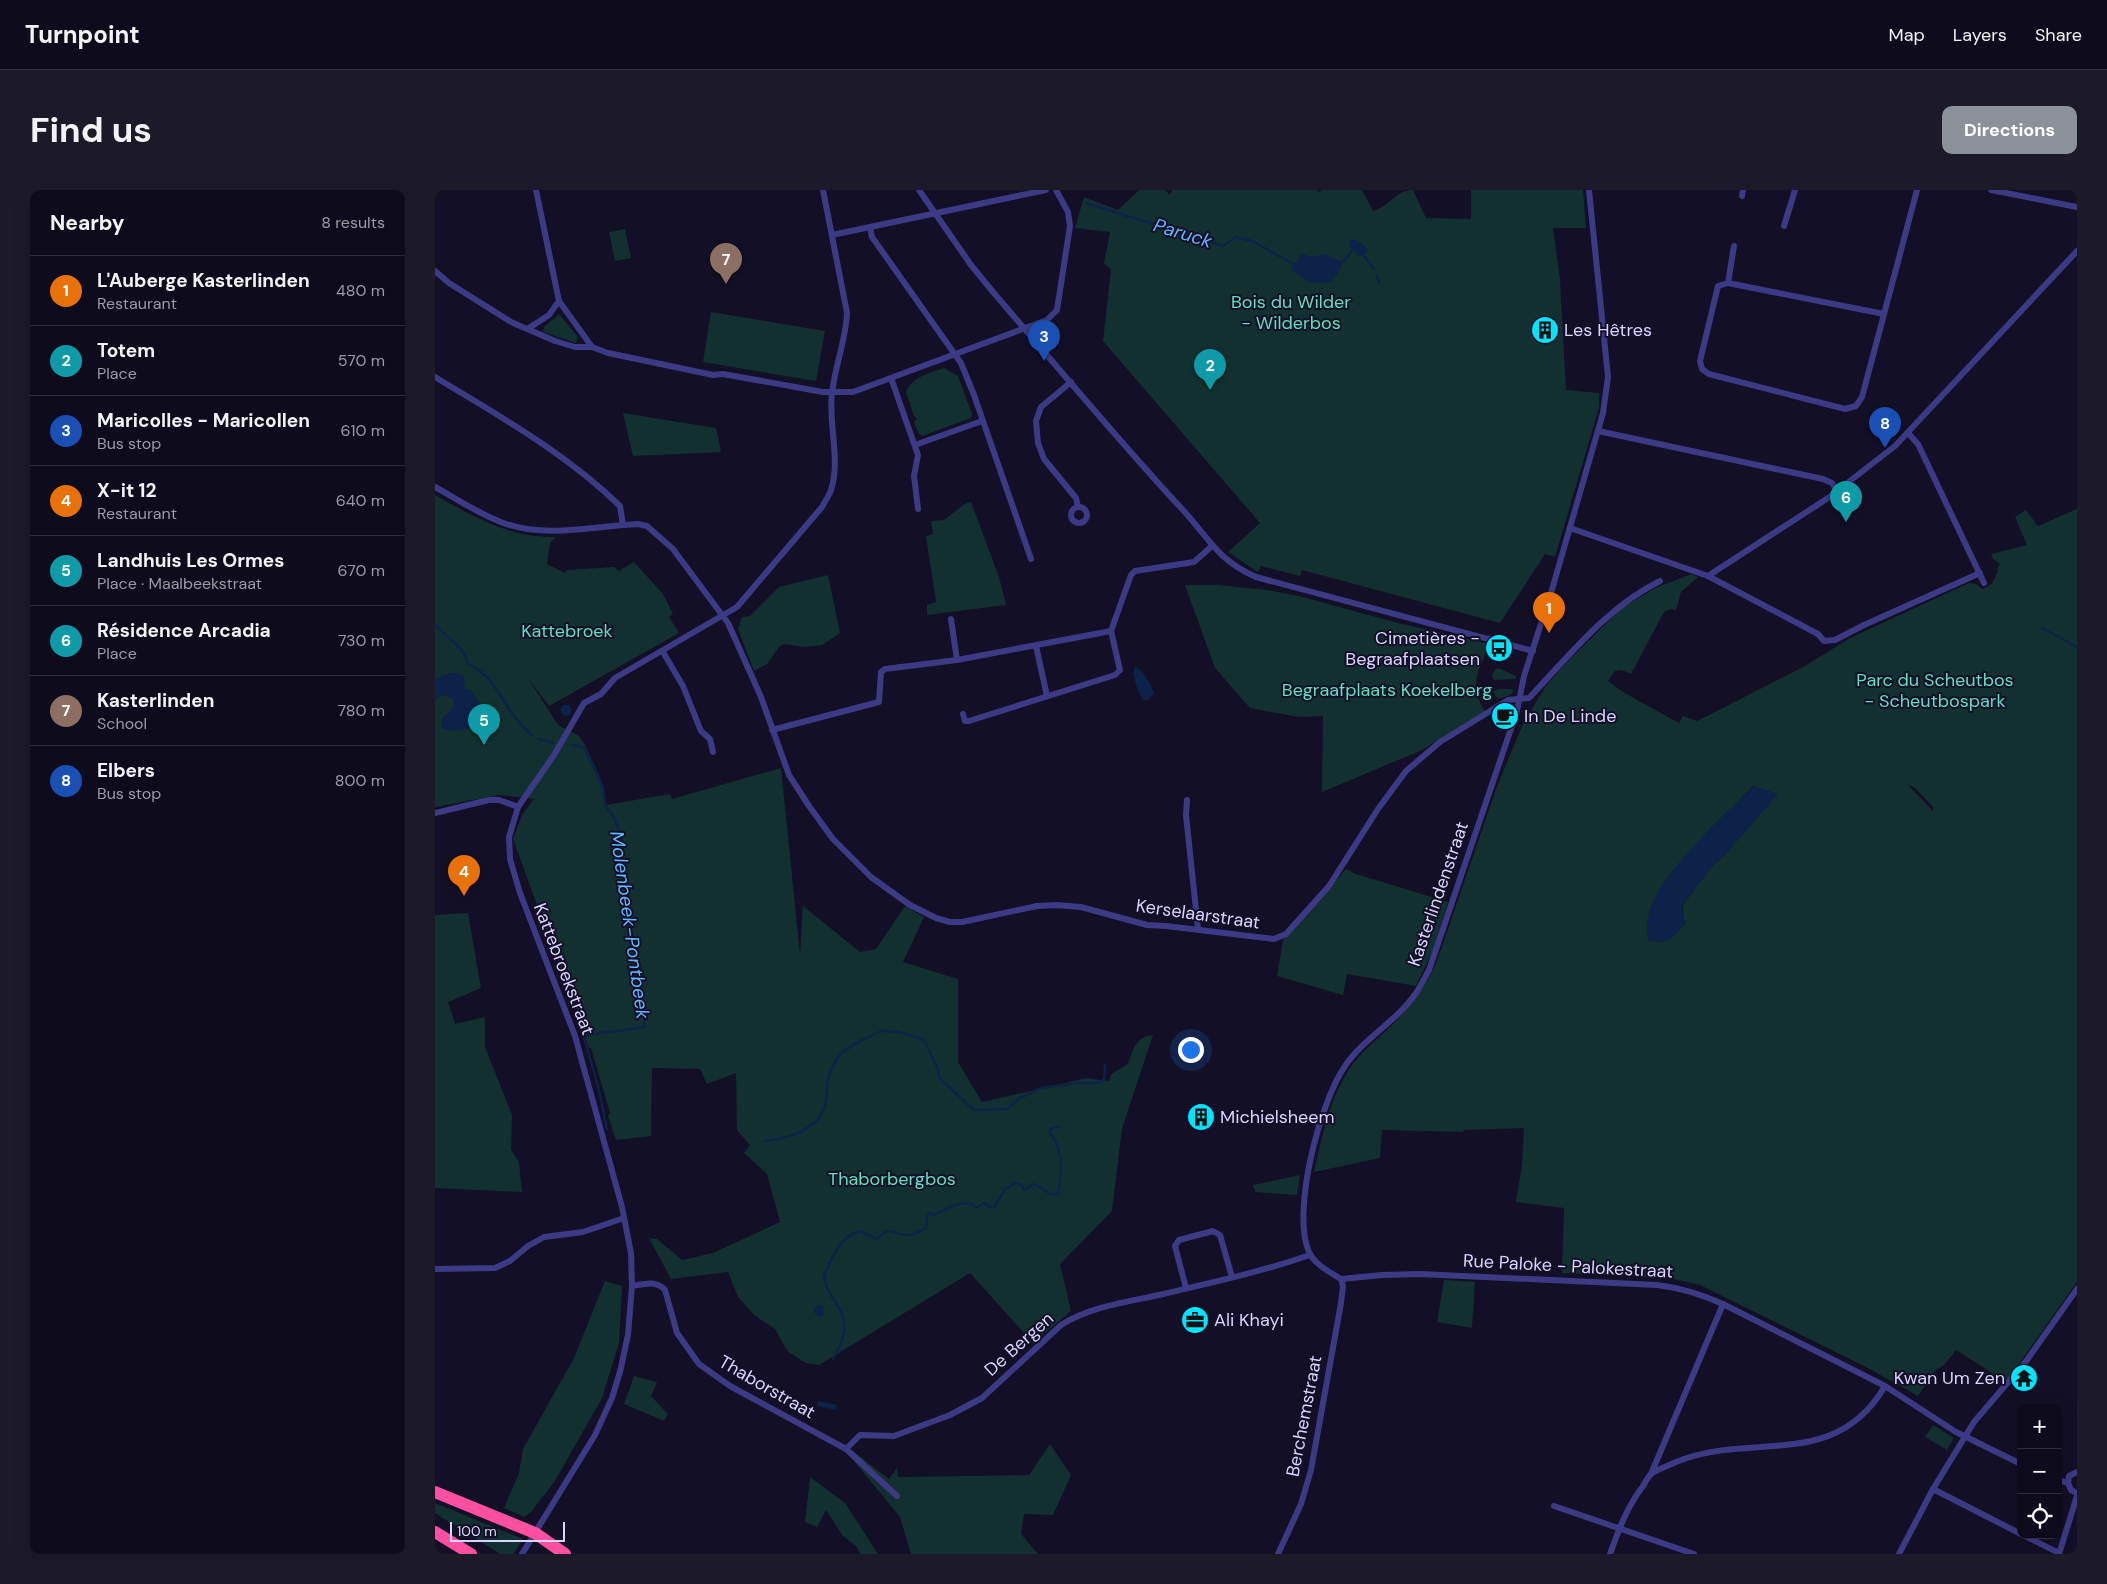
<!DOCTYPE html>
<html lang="en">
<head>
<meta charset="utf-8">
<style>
	body { margin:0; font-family:"DM Sans",sans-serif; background:#1c1929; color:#f1f3f6 }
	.controls { position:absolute; right:15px; bottom:15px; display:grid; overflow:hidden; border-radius:10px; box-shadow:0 5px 20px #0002 }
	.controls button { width:45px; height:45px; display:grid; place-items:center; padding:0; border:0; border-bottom:1px solid #2e2b3b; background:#0e0b1c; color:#f1f3f6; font:25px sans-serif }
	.scale { position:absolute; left:15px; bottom:12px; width:115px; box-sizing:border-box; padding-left:5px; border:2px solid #d9d4ff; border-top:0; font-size:14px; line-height:18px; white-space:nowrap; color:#d9d4ff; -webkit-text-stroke:4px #130f26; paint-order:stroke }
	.you { position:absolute; left:755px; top:859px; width:18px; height:18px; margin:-12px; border:4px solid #fff; border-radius:50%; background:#1a73e8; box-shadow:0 0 0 8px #1a73e833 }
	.badge { display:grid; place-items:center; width:32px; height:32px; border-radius:50%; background:#8c9099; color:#fff; font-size:16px; font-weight:700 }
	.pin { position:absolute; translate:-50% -41px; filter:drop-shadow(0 1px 2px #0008) }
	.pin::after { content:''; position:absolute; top:26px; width:18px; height:15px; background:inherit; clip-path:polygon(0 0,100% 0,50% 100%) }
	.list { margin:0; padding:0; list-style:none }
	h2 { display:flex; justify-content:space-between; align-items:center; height:65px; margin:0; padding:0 20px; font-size:21px }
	h2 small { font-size:16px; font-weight:400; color:#9b9ba3 }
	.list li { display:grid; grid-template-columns:32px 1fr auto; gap:15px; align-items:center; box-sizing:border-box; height:70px; padding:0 20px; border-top:1px solid #2e2b3b }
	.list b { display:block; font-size:19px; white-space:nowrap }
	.list p { margin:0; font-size:16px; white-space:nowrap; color:#9b9ba3 }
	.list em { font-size:16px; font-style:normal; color:#9b9ba3 }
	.icon { flex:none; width:28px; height:28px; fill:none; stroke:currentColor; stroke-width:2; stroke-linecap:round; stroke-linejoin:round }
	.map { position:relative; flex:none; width:1642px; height:1364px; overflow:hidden; border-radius:10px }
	header { display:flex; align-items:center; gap:30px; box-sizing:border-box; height:70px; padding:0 25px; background:#0e0b1c; border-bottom:1px solid #2e2b3b }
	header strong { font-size:24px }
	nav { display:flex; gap:28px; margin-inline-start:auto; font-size:18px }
	.intro { display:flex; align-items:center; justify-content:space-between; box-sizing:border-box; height:120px; padding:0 30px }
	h1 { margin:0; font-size:35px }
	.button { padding:12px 22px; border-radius:10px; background:#8c9099; color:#fff; font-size:18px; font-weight:700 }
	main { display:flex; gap:30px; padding:0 30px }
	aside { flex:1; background:#0e0b1c; border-radius:10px; box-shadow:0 5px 20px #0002 }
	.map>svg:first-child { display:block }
	.green { fill:#12302f; fill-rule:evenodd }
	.water { fill:#0c2248 }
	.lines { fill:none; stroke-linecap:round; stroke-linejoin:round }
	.stream { stroke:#0c2248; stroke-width:2.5 }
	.minor { stroke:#3d3a85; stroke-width:6 }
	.motorway { stroke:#ff4fa3; stroke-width:12 }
	.labels { text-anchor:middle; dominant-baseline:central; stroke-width:4; stroke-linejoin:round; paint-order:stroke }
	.park-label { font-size:18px; fill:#5fe0c0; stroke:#130f26 }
	.poi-label { font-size:18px; fill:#d9d4ff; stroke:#130f26; text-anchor:start }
	.street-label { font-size:18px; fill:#d9d4ff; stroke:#130f26 }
	.water-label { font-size:19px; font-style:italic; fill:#62b6ff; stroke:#130f26 }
</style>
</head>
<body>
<header>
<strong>Turnpoint</strong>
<nav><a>Map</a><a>Layers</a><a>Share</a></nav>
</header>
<div class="intro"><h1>Find us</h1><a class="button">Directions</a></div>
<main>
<aside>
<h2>Nearby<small>8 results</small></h2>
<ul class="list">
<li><span class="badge" style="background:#e8710a">1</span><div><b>L'Auberge Kasterlinden</b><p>Restaurant</p></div><em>480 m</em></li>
<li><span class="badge" style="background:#0f9aa8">2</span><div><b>Totem</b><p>Place</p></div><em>570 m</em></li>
<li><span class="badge" style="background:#1a4fb4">3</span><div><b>Maricolles - Maricollen</b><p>Bus stop</p></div><em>610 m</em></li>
<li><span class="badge" style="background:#e8710a">4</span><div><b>X-it 12</b><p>Restaurant</p></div><em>640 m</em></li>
<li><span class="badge" style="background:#0f9aa8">5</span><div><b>Landhuis Les Ormes</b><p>Place · Maalbeekstraat</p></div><em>670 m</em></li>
<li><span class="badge" style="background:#0f9aa8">6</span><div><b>Résidence Arcadia</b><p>Place</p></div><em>730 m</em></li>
<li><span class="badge" style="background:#8d6e63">7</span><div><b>Kasterlinden</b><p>School</p></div><em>780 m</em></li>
<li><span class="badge" style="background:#1a4fb4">8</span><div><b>Elbers</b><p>Bus stop</p></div><em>800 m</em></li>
</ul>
</aside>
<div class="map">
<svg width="1642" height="1364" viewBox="0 0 1642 1364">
	<rect width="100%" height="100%" fill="#130f26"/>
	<g class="green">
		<path d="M704,0H730L735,5L737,0H882L883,2L888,0H927L938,21C954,17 961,0 978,0L991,28L1036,29V0H1148L1151,38H1118L1125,89L1131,200L1164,203V218L1120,367L1110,364L1065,433L867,380L865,386L826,376L823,382L793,362L825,333L668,151L676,80L669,73L675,42L640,38L649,7L683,20Z"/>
		<path d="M190,39L196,68L180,71L174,42Z"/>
		<path d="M276,122L390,141L381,191L268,172Z"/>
		<path d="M124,124L143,147L141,153L108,142L109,137Z"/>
		<path d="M509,178L523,186L537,224L536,228L487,246L483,242L479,232L482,228L479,226L471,202C478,186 493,184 509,178Z"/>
		<path d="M188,223L281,238L286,262L198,266Z"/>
		<path d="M0,305C39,327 75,348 121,347L115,353L112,374L130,383L132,380L179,377L184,381L199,372L228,404L238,424L234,427L244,443L114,516L93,488L123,535L143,545L150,555L165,587L171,615L235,604L237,609L346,578L365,764L368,716L425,762L441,759L470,716L489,727L468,772L523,789V872L547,912L651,888L674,891L676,884L693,874C698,860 701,846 718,845L687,939L677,1021L625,1074L636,1121L598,1153L535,1083L384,1175L371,1173L353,1162L340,1139L319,1125L303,1107L293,1082L236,1089L214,1048L222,1049L247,1070L278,1063L345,1032L332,984L309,963L315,955L302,940L301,883L272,894L265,879L217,878L216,946L181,950L173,926L175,923L156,858H154L78,649L87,625L99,609L65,605L0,617Z"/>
		<path d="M536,312L564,387L571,415L492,425V415L501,412L491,346L498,344L496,331L509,330L531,313Z"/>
		<path d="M1642,319V1092L1574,1188L1568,1190L1521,1160L1510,1174L1500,1181L1483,1206L1431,1177L1265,1095L1234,1088L1127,1083L1129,1018L1081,1012L1087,975L1089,938L1029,940L1028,942L947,940L945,968L879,982C888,943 895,904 920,871C929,860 940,851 951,841C972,821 988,801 1001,774L1061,599L1087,536L1110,497L1131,473L1187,418L1220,398L1257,384L1263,387L1246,402L1241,420L1236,419L1229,422L1196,484L1187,480L1180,481L1173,491L1188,502L1244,533L1248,526L1262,531L1370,476L1415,448L1534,393L1541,394L1548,399L1557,394L1563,381L1562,378L1565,374L1558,369L1556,364L1592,355L1580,327L1591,320L1603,336ZM1472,594L1480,598L1498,617V621ZM1318,596L1342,604L1288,667L1276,677L1247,716L1250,734C1237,747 1233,755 1213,750L1253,664Z"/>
		<path d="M393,385L405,443L387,455L370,457L349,454L344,457L332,474L319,481L303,439L307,427L315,426L344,397Z"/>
		<path d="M750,395H783L832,400L864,406L963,433L1055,454C1044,478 1033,496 1050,521L987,560L887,602L888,526L863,527L815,518L780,478Z"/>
		<path d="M1063,478L1081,486V489L1059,490L1057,485L1060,480Z"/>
		<path d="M1063,499H1076L1079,501L1075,505L1063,509L1058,502Z"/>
		<path d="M911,679L921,684L1013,712L997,762L981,796L912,784L908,805L842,786L848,750Z"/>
		<path d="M33,723L46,798L13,812L20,834L50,827V857L77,925L76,960L84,972L87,1002L0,998V725Z"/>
		<path d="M865,985L862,1005L820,1002L818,995Z"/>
		<path d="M1009,1090L1040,1092L1037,1138L1002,1132Z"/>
		<path d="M170,1091L187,1096L184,1153L167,1208L120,1291L96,1322L89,1327L69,1318L84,1283L88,1259L139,1168Z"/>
		<path d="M199,1186L222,1192L216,1206L233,1224L229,1231L189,1214Z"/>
		<path d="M1498,1235L1519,1248L1512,1260L1490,1247Z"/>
		<path d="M615,1254L636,1285L618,1325L589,1324L586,1344L603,1364H476L465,1327L414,1265L418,1261L454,1289L462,1278L463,1287L594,1285Z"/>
		<path d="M375,1287L410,1313L443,1364H425L422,1357L408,1346L391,1320L382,1337L370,1332Z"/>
		<path d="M0,1313L88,1349L78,1364H65L0,1323Z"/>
	</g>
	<g class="water">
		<path d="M919,49L929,55L933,61L930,65L924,66L916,59L914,51Z"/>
		<path d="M867,64L877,67L889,64L907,72C901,103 873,96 856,79Z"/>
		<path d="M700,476C709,482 716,493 719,504L713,510L709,511C703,504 696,483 700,476Z"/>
		<path d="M15,483H21L28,486L30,492L28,498L36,500L50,522L48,533C31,537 24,545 6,538L7,528C15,523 19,519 18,509L11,505L5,506L0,511V489Z"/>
		<circle cx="131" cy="520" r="5.5"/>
		<path d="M1319,596L1343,604L1288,667L1276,677L1247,716L1250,734C1237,748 1233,755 1213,750C1212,741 1212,731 1214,723C1224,684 1289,625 1319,596Z"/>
		<path d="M382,1115H388L389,1124L387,1127L380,1124L379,1118Z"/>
		<path d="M383,1211L402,1215L401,1220L382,1216Z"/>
	</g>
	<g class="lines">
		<g class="stream">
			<path d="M651,13L788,56L801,47L817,51L862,76"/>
			<path d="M927,63L939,79"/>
			<path d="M905,73L910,70L919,58"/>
			<path d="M942,86L944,92"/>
			<path d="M0,434C9,447 29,455 32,473C41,479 50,483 56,492C70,510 79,531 97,545"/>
			<path d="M1607,438L1642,457"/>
			<path d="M103,549L118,553"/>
			<path d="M137,555L145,556L150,559L168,597L170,616L177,624L185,642L188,662L186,670L193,700L195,753L199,761L201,784L210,837L153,845L149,847L163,896L172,939"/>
			<path d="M330,951C348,948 365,946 380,932C395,917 390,907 393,890C399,864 412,857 434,847C438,845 443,842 448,841C457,839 479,846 489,850L503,879L504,888L539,920L572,919L585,908L606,898L640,893H662L669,890L670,875"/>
			<path d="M398,1169C404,1158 413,1142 408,1128C404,1113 390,1102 389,1086C397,1067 404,1048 424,1041L442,1049C459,1034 455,1044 472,1045C478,1046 485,1041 491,1038L492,1026L495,1023L498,1025C511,1021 522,1010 537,1014L541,1018L550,1013L554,1017L560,1016L570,999L581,993L587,995L589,1000L599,994L616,1004H623C627,982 629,962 615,943L616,938L624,937"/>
		</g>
		<g class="minor">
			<path d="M484,0L536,75L558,102C620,174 682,249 747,319C774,348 782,370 821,387L1098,461"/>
			<path d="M1556,0L1642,17"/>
			<path d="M1307,6L1308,0"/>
			<path d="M1349,36L1360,0"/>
			<path d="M435,38L437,47L526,173L539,205L596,369"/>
			<path d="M397,45L611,0"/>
			<path d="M1299,56L1293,93L1283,96L1265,171L1267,179L1274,184L1410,219L1421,216L1427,207L1482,0"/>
			<path d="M0,81L14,93L76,132L120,151L140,157H157L173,163L278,185L288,184L388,202H418L612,130L622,120L635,36L633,22L621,0"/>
			<path d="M1293,93L1449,124"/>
			<path d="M124,111L157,157"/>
			<path d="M94,138L114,125L124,111L101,0"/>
			<path d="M0,187C64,226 131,263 185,316L188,335"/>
			<path d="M456,188L483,265L479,286L483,319"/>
			<path d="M636,192L606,217L601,231L603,253L609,269L641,308L643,317"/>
			<path d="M1163,241L1388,289L1397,293L1402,301"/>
			<path d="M1473,243L1483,254L1549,393"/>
			<path d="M480,255L547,231"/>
			<path d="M0,297C24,310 45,325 71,334C114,348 159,336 203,334L212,336L238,359L293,433L326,507L354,585L374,616L398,649L436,687L475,715L501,728L515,732H527L602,716L621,715L646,717L712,735L731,736L839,749L851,744L894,696L943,619L971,581L1005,552L1073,510L1094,508C1134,466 1172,417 1225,391"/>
			<circle cx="644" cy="325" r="8"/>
			<path d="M1135,338L1273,386L1383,444L1389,451L1400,450L1429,435L1545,383"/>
			<path d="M1273,386L1393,308L1460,256L1642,61"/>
			<path d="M516,429L522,470"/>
			<path d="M601,456L612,506"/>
			<path d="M228,462L248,496L266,541L275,549L278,562"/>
			<path d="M528,524L530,531H534L680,485L685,480L676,441"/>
			<path d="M337,540L444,512L446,482L450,479L522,470L676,441L696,385L700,381L759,372L777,356"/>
			<path d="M752,610L751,625L763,739"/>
			<path d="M0,623L54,610H64L83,617"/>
			<path d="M0,1079L60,1078L75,1071L93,1056L109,1047L148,1042L189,1028"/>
			<path d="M906,1089C895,1082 880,1075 874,1062C856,1022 885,912 910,876C929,848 962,831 981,803C986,796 990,787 994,780L1082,521L1089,486L1116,403L1168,223L1173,187L1154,0"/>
			<path d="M906,1089L947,1085L985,1084L1222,1095C1246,1098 1266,1104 1288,1114L1450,1196L1521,1242L1586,1274"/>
			<path d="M197,1096C209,1094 221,1090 230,1100L242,1143L264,1174L295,1196L411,1259L462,1306"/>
			<path d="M751,1098L740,1056L744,1050L778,1041L785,1045L797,1087"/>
			<path d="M411,1259L425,1245L459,1246L515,1225L547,1208L626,1135C655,1117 691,1112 724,1105C774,1093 826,1082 875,1065"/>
			<path d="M1642,1282L1634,1286L1633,1293L1636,1300L1642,1303"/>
			<path d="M1216,1284L1288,1114"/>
			<path d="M1623,1290L1633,1293"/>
			<path d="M1498,1299L1586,1344"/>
			<path d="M1119,1316L1259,1364"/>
			<path d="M1588,1345L1624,1363"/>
			<path d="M87,1364L160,1245L177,1208L185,1182L193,1145L197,1096L196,1063L187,1017L140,846L85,703L75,669L74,647L83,617L119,565L149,513L166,504L180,488L302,417L387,317C390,311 394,306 396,300C406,269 393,234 397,203C400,176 411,150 412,123L388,0"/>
			<path d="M843,1364L866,1314L876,1280L906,1113L908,1096L906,1089"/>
			<path d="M1175,1364C1184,1339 1192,1317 1208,1296C1211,1292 1213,1286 1217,1283C1224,1279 1234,1275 1241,1272C1315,1241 1400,1282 1450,1196"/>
			<path d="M1464,1364L1498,1299L1539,1232L1592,1170L1642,1099"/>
			<path d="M1624,1364L1642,1306"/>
		</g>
		<g class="motorway">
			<path d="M0,1302L100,1343L130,1364"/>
			<path d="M0,1342L36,1364"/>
		</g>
	</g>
	<defs>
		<g id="building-disc" transform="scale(1.4375)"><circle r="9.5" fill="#00e5ff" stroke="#130f26"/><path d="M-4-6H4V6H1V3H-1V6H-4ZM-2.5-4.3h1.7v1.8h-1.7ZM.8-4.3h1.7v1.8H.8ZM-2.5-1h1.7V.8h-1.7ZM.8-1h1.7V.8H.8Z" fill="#111"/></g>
		<g id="bus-disc" transform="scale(1.4375)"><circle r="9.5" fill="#00e5ff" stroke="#130f26"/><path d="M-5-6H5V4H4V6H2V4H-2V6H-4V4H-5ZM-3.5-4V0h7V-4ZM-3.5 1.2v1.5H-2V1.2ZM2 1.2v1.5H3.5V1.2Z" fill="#111"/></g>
		<g id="cafe-disc" transform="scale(1.4375)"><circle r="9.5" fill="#00e5ff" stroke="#130f26"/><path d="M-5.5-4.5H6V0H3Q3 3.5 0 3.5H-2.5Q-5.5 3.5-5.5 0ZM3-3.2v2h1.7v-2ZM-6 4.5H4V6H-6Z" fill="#111"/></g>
		<g id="office-disc" transform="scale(1.4375)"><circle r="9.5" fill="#00e5ff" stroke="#130f26"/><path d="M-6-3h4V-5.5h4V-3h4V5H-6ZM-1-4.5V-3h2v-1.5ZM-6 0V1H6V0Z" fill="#111"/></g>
		<g id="temple-disc" transform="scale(1.4375)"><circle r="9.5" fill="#00e5ff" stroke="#130f26"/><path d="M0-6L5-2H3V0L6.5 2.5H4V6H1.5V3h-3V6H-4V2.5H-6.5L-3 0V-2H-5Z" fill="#111"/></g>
	</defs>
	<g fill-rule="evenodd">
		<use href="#building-disc" x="1110" y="140"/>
		<use href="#bus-disc" x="1064" y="458"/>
		<use href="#cafe-disc" x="1070" y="526"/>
		<use href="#building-disc" x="766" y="927"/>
		<use href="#office-disc" x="760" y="1130"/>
		<use href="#temple-disc" x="1589" y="1188"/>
	</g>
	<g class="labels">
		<g class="park-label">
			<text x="856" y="112">Bois du Wilder<tspan x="856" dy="21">- Wilderbos</tspan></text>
			<text x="132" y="441">Kattebroek</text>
			<text x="1500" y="490">Parc du Scheutbos<tspan x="1500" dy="21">- Scheutbospark</tspan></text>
			<text x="952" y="500">Begraafplaats Koekelberg</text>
			<text x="457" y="989">Thaborbergbos</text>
		</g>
		<g class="poi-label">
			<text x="1129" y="140">Les Hêtres</text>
			<text x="1045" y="448" text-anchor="end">Cimetières -<tspan x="1045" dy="21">Begraafplaatsen</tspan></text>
			<text x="1089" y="526">In De Linde</text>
			<text x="785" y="927">Michielsheem</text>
			<text x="779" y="1130">Ali Khayi</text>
			<text x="1570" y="1188" text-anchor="end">Kwan Um Zen</text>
		</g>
		<g class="street-label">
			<text transform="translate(1003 704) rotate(-71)">Kasterlindenstraat</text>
			<text transform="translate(763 724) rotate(8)">Kerselaarstraat</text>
			<text transform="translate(129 779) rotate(69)">Kattebroekstraat</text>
			<text transform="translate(1133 1076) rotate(3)">Rue Paloke - Palokestraat</text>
			<text transform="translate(584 1154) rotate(-42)">De Bergen</text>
			<text transform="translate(332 1197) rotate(30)">Thaborstraat</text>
			<text transform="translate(869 1226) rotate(-79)">Berchemstraat</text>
		</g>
		<g class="water-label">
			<text transform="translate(748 43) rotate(17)">Paruck</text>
			<text transform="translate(195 735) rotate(82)">Molenbeek-Pontbeek</text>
		</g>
	</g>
</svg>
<div class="controls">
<button>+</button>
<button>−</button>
<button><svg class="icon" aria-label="locate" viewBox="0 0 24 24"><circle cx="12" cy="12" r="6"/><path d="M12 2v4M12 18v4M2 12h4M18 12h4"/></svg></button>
</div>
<div class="scale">100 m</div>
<div class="you"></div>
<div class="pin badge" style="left:1114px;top:443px;background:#e8710a">1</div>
<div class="pin badge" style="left:775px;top:200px;background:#0f9aa8">2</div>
<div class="pin badge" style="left:609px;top:171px;background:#1a4fb4">3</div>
<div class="pin badge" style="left:29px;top:706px;background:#e8710a">4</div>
<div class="pin badge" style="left:49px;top:555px;background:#0f9aa8">5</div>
<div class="pin badge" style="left:1411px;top:332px;background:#0f9aa8">6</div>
<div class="pin badge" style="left:291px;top:94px;background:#8d6e63">7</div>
<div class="pin badge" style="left:1450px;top:258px;background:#1a4fb4">8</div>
</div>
</main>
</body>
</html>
